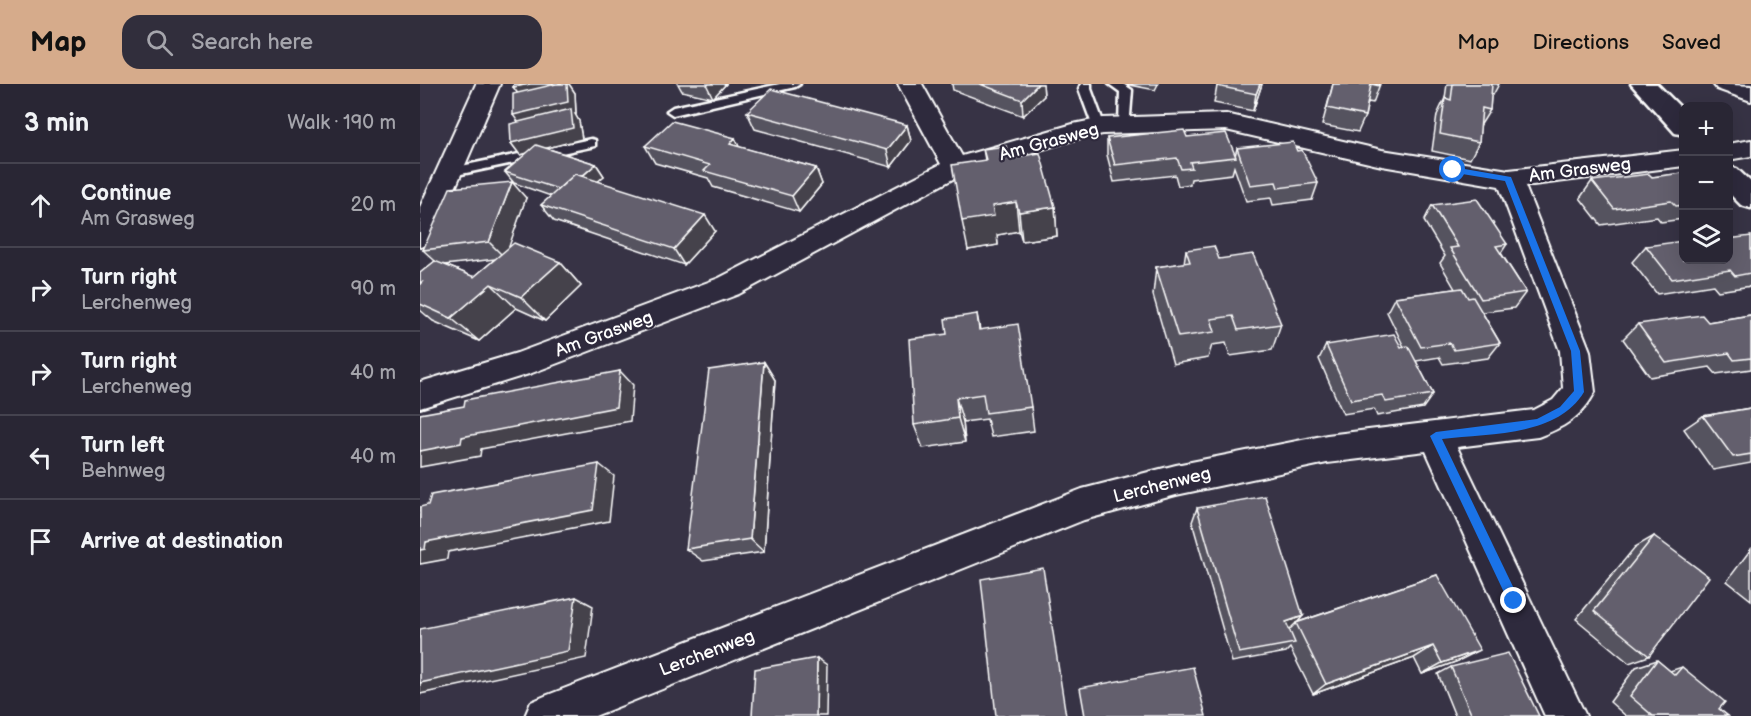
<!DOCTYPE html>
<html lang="en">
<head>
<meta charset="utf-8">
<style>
	body { margin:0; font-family:"Balsamiq Sans",sans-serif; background:#312e3c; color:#f1f3f6 }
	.controls { position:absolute; right:18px; top:18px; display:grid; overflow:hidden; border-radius:12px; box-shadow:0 6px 24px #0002 }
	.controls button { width:54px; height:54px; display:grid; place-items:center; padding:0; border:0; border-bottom:2px solid #45434f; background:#292634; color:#f1f3f6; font:30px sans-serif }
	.stop { position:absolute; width:18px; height:18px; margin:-14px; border:4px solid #1a73e8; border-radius:50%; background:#fff }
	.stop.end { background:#1a73e8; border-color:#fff; box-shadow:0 2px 6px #0008 }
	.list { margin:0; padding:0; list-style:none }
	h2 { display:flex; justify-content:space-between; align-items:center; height:78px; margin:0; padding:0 24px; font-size:26px }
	h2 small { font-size:20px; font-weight:400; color:#a5a5ac }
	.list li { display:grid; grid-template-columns:39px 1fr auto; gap:18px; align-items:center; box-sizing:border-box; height:84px; padding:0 24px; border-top:2px solid #45434f }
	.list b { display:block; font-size:22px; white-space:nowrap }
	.list p { margin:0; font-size:20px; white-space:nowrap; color:#a5a5ac }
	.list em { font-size:20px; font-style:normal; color:#a5a5ac }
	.icon { flex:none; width:33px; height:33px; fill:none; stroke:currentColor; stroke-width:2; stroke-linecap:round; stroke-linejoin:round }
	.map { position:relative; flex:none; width:1331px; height:632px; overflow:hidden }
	header { display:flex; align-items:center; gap:36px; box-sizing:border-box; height:84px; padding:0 30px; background:#d6ab8b; color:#111 }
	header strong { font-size:28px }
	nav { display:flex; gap:33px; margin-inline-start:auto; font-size:21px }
	.search { width:420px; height:54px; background:#312e3c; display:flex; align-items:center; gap:15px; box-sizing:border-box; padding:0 21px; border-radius:18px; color:#a5a5ac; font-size:22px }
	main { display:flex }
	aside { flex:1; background:#292634 }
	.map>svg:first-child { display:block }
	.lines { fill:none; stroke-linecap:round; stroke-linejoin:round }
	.service-casing { stroke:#fff; stroke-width:5 }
	.minor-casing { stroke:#fff; stroke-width:4 }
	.secondary-casing { stroke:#fff; stroke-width:5 }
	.service { fill:#2f2a3d; fill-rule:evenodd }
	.minor { fill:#2f2a3d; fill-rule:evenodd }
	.secondary { fill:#2f2a3d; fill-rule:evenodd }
	.wall { fill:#55525e; stroke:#fff; stroke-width:1.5; fill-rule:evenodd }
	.shaded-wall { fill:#45424c; stroke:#fff; stroke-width:1.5 }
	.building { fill:#635f6d; stroke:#fff; stroke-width:1.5 }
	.route { fill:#1a73e8 }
	.labels { text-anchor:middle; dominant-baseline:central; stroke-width:4.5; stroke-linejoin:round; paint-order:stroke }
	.street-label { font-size:18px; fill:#fff; stroke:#2f2a3d }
</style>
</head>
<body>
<header>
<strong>Map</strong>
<div class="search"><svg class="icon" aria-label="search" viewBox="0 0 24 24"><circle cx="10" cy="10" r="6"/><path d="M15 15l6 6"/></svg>Search here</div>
<nav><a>Map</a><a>Directions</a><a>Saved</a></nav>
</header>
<main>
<aside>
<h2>3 min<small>Walk · 190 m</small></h2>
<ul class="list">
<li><svg class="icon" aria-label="ahead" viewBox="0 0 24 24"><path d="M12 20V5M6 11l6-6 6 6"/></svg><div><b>Continue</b><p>Am Grasweg</p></div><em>20 m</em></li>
<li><svg class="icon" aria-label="right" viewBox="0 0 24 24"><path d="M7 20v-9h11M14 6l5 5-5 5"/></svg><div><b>Turn right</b><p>Lerchenweg</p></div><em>90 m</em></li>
<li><svg class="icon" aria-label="right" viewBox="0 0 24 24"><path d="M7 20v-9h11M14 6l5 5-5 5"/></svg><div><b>Turn right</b><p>Lerchenweg</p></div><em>40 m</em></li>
<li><svg class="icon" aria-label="left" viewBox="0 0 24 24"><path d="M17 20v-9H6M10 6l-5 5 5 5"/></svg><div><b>Turn left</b><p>Behnweg</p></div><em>40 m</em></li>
<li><svg class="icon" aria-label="arrive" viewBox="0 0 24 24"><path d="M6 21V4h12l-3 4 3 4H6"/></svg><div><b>Arrive at destination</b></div></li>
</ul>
</aside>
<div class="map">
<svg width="1331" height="632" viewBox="0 0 1331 632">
	<rect width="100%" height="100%" fill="#373345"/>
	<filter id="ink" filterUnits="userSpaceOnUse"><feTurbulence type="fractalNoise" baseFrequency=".0167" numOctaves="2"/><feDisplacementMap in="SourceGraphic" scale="12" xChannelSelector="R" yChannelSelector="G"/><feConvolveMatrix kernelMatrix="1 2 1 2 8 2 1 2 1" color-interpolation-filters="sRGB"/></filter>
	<g filter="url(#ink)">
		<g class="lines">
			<g class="service-casing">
				<g id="service">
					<path d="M360,0H380L375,3L253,31L247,27L253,23Z"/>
					<path d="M661,0H671V5L685,43L683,46H675L673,43L659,5Z"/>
					<path d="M689,0H703L712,6L709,44H701L699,41L700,8Z"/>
					<path d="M171,55L175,56V62L27,93L21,89L27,85Z"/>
				</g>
			</g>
			<g class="minor-casing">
				<g id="minor">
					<path d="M56,0H80L14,153L10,160L0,163V123Z"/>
					<path d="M478,0H502L542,72L653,40L683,34L806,30L962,66L1089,86L1264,66V82L1105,102L1170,267L1175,308C1162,333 1143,344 1118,353L1037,363L1166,632H1125L1006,367L907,379L756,411L664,436L175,632H105L111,618L125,612L662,405L756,381L907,351L1114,326L1133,316L1143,304L1140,267L1079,102L962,82L806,46L683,50L656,55L544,89L319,210L112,289L0,324V298L97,269L299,194L521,80Z"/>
					<path d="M1293,0L1331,2V17L1297,5Z"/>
					<path d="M1331,56V72L1308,76V60Z"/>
				</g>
			</g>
			<g class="secondary-casing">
				<g id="secondary">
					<path d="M1211,0H1237L1264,27V51L1255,49Z"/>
					<path d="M1308,82L1317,85L1331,98V124L1321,121L1308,108Z"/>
				</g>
			</g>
			<use href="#service" class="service"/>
			<use href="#minor" class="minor"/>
			<use href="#secondary" class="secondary"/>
		</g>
		<g class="wall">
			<path d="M94,0H149L155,9L156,30H155L159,37L162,55L126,64L176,80L184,92L177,97L295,147L264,181L134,137L121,121L131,112L94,99L85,88L107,69L100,71L91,59L98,38L97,9Z"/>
			<path d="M258,0H306L293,14L262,7Z"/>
			<path d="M532,0H623L624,12L603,32L533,6Z"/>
			<path d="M705,0H738L735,6Z"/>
			<path d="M842,0L833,27L794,19L797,2Z"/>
			<path d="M913,0H960L953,19L948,18L945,32L938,48L902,41Z"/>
			<path d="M1027,0H1079L1073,11L1071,10L1070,26L1060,42L1059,58L1050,75L1012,67L1017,31L1025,14Z"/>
			<path d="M327,28L487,41L491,57L471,83L335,45Z"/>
			<path d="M767,53L815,72L817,64L877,67L898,99L892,116L853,121L851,114L826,117L814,83L812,90L771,95L770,100L758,102L755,91L694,98L687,71V54Z"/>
			<path d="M315,54L319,63L396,84L402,100L379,128L293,103L288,94L235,79L225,62Z"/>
			<path d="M563,65L589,74L635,123L637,152L602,157L599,147L577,151L578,161L548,166L565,76Z"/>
			<path d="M1263,89V135L1241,138L1237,133L1181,141L1160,114L1172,97L1232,93Z"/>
			<path d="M106,114L88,164L140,178L161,202L125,237L96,224L59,257L13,237L0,226V189L15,177L3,166ZM75,175L54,193L25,181Z"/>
			<path d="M1012,121L1087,160L1081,169L1106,208L1094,224L1062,228L1080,259L1068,274L1023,280L1019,273L996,277L1013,310L1003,324L957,332L954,325L923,330L899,275L906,261L984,263L967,228L975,213L1035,205L1020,179L1025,172L1004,137Z"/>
			<path d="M1331,152V202L1298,207L1293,201L1237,210L1212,178L1226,162L1263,176Z"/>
			<path d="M766,166L799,175L861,240L852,266L810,272L806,259L792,261L788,274L753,280L733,211L736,183L764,179Z"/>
			<path d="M557,230L560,246L611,323L614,347L571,353L567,335L543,338L545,358L503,364L494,341L527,250Z"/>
			<path d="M1331,231V285L1296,290L1290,283L1230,293L1203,255L1218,240L1288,238Z"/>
			<path d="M344,278L355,296L344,468L283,477L266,465Z"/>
			<path d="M1331,324V379L1293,386L1264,345L1283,332Z"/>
			<path d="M777,424L878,538L1017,491L1038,577L1002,590L994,574L893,610L870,564L866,568L812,578L772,438Z"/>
			<path d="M1234,452L1229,572L1209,579L1156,535L1215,463Z"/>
			<path d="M1331,465V516L1307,497Z"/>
			<path d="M1237,576L1250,587L1262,583L1299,625L1308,632H1206L1190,618L1216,583Z"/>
			<path d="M1031,583L1119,632H1035L1018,590Z"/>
		</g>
		<g class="shaded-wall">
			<path d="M110,0H146L102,15L93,3Z"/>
			<path d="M147,0H149L155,9L156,30H155L159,37L162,55L100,71L91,59L102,43L93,31Z"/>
			<path d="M289,0H306L293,14L287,2Z"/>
			<path d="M618,0H623L624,12L603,32L602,16Z"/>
			<path d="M840,0H842L833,27L836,10Z"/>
			<path d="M487,41L491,57L471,83L467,66Z"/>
			<path d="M315,54L323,71L310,60Z"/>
			<path d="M176,80L184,92L154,119L145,108Z"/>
			<path d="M396,84L402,100L379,128L372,112Z"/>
			<path d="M92,98L106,114L85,174L69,158Z"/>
			<path d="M596,118L599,147L577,151L578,161L548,166L542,137L572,122Z"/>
			<path d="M635,123L637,152L602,157L599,128Z"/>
			<path d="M285,131L295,147L264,181L254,165Z"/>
			<path d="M140,178L161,202L125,237L101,213Z"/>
			<path d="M71,200L96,224L59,257L31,234Z"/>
			<path d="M344,278L355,296L344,468L330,455Z"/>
			<path d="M200,287L213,301L210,337L61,365L60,372L0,383V367L42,353Z"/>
			<path d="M536,314L543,338L545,358L538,334Z"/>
			<path d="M179,380L194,392L189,437L28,468L27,475L0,480V466L6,458Z"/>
			<path d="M156,513L173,522L166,574L0,610V599Z"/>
			<path d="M883,532L876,540V539L871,544L857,548L866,538Z"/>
			<path d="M1013,562L994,574L893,610L906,600Z"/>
			<path d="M1060,566L1038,577L1002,590L1022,579Z"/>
			<path d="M397,574L407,581L406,632H396Z"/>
		</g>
		<g class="building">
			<path d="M94,0H110L93,3Z"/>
			<path d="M136,0H147L148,18L93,31V10Z"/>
			<path d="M560,0H618L602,16Z"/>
			<path d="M798,0H840L836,10L797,2Z"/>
			<path d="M913,0H960L959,2L951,0L945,32L907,24Z"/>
			<path d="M1033,0H1072L1070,26L1062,24L1059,58L1020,50L1025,14L1031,16Z"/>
			<path d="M351,5L487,41L467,66L327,28Z"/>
			<path d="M151,25L153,44L91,59L90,40Z"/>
			<path d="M252,37L315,54L310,60L396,84L372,112L284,87L290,81L225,62Z"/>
			<path d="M764,46L767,53L806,49L816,73L770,78L772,84L761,85L757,74L695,81L687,54Z"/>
			<path d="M873,58L877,67L882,66L898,99L858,104L856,98L830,101L817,64Z"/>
			<path d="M116,61L176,80L162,92L155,90L138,105L85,88Z"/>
			<path d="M586,62L589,74L620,69L635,123L599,128L596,118L572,122L574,132L542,137L532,81L566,76L563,65Z"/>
			<path d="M1263,89V121L1256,122L1251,117L1194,125L1172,97L1229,90L1232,93Z"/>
			<path d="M155,90L285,131L254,165L121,121Z"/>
			<path d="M92,98L69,158L3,166L30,104Z"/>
			<path d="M1057,115L1087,160L1076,162L1106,208L1061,215L1030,164L1038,163L1012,121Z"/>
			<path d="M1331,152V189L1315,192L1310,186L1252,195L1226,162L1263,157V176H1308V155Z"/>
			<path d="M94,159L140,178L101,213L71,200L31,234L0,220V200L2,198H0V189L15,177L54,193Z"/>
			<path d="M794,162L799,175L833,170L861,240L818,246L813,232L791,235L795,248L758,253L736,183L770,178L766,166Z"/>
			<path d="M1042,204L1048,214L1053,213L1080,259L1034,266L1030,259L1001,263L975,213Z"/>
			<path d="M557,230L559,246L598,240L611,323L566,329L563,310L536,314L538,334L494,341L489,255L527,250L525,235Z"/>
			<path d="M1282,231L1288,238L1331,231V274L1314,276L1309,269L1246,279L1218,240Z"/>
			<path d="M974,250L981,263L988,262L1013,310L966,318L962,311L931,316L906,261Z"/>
			<path d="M344,278L330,455L266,465L289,286Z"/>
			<path d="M200,287L196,323L42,353L41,359L0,367V330L44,322L45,316Z"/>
			<path d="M1331,324V370L1313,373L1283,332Z"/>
			<path d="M179,380L173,426L6,458L5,465L0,466V423L8,421L11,411Z"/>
			<path d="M845,412L883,532L866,538L875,559L819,569L777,424Z"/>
			<path d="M1234,452L1289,493L1229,572L1174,527Z"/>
			<path d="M623,484L646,632H576L561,495Z"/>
			<path d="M1017,491L1060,566L1022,579L1013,562L906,600L876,539Z"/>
			<path d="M156,513L148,567L0,599V545Z"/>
			<path d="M1088,569L1119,632H1052L1031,583Z"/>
			<path d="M397,574L396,632H332L335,585Z"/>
			<path d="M1237,576L1255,591L1262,583L1305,618L1299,625L1308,632H1233L1210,612Z"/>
			<path d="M773,583L786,632H665L660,604Z"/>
		</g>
	</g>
	<path class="route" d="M1033,83L1091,93L1160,267L1164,308C1137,353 1069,349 1022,355L1098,513V521L1094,523L1090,521L1010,352L1016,348L1117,335L1140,323L1154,307L1151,267L1085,97L1030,88L1029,86Z"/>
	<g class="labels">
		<g class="street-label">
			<text transform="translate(629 58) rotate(-15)">Am Grasweg</text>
			<text transform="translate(1160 86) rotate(-7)">Am Grasweg</text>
			<text transform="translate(184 250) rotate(-20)">Am Grasweg</text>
			<text transform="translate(742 401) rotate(-14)">Lerchenweg</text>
			<text transform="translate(287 569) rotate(-21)">Lerchenweg</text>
		</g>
	</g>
</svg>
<div class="controls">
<button>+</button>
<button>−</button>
<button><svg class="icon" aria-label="layers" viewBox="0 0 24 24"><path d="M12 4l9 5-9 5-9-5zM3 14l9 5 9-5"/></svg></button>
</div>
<div class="stop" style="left:1033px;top:86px"></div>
<div class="stop end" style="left:1094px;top:517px"></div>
</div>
</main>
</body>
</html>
